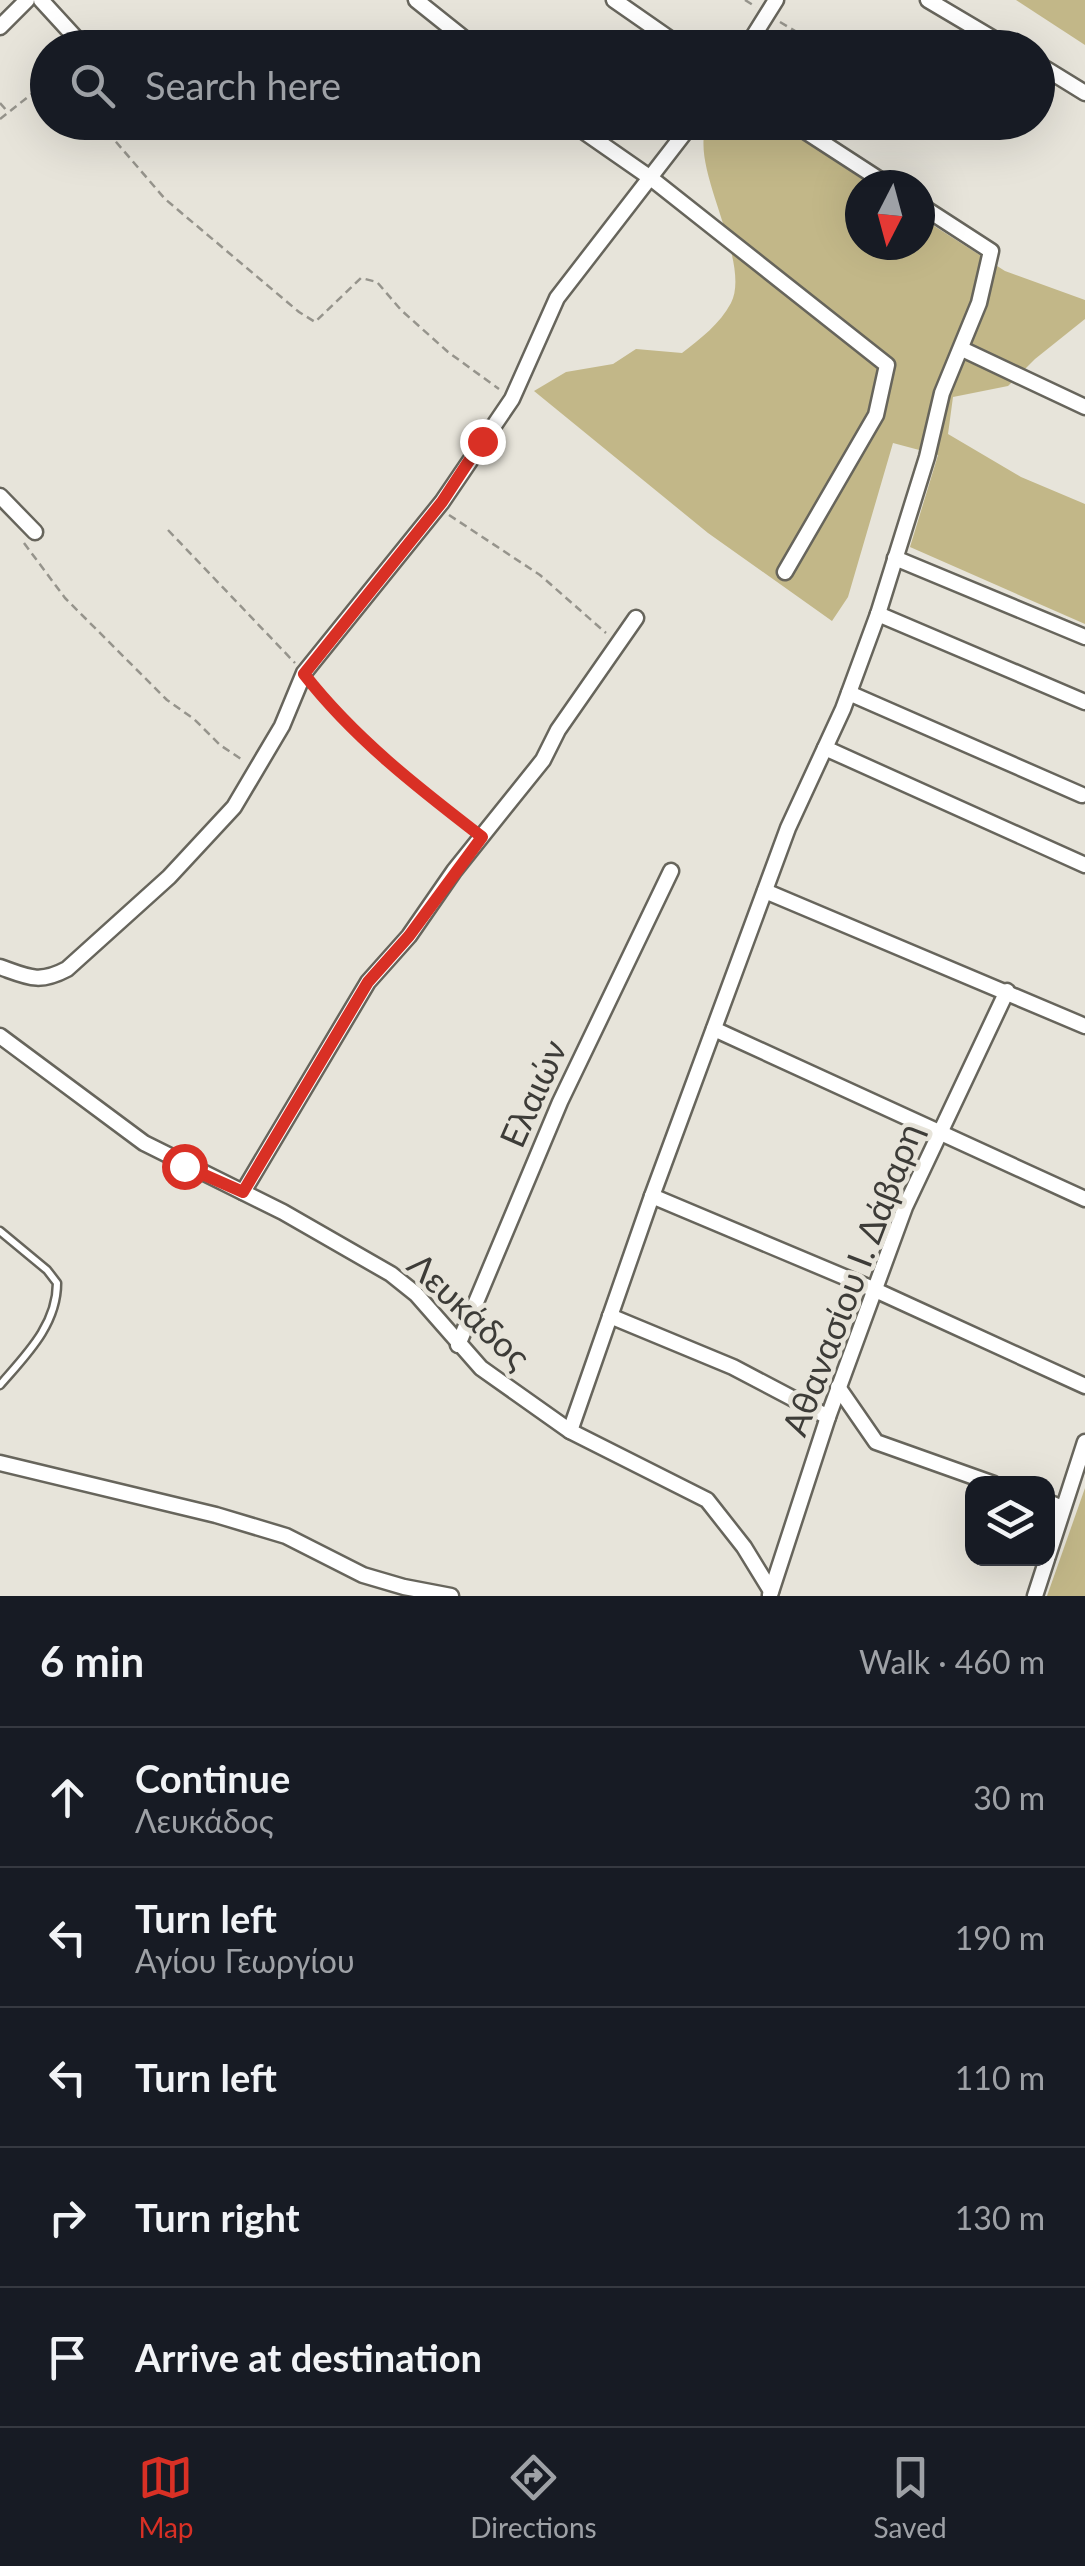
<!DOCTYPE html>
<html lang="en">
<head>
<meta charset="utf-8">
<style>
	body { margin:0; font-family:Lato,sans-serif; background:#242831; color:#f1f3f6 }
	.controls { position:absolute; right:30px; bottom:30px; display:grid; overflow:hidden; border-radius:20px; box-shadow:0 10px 40px #0002 }
	.controls button { width:90px; height:90px; display:grid; place-items:center; padding:0; border:0; border-bottom:2px solid #363941; background:#171b24; color:#f1f3f6; font:50px sans-serif }
	.compass { position:absolute; left:845px; top:170px; width:90px; height:90px; border-radius:50%; background:#171b24; box-shadow:0 10px 40px #0002; rotate:186deg }
	.stop { position:absolute; width:30px; height:30px; margin:-22px; border:8px solid #d93025; border-radius:50%; background:#fff }
	.stop.end { background:#d93025; border-color:#fff; box-shadow:0 2px 10px #0008 }
	.list { margin:0; padding:0; list-style:none }
	h2 { display:flex; justify-content:space-between; align-items:center; height:130px; margin:0; padding:0 40px; font-size:42px }
	h2 small { font-size:32px; font-weight:400; color:#9ea1a6 }
	.list li { display:grid; grid-template-columns:65px 1fr auto; gap:30px; align-items:center; box-sizing:border-box; height:140px; padding:0 40px; border-top:2px solid #363941 }
	.list b { display:block; font-size:38px; white-space:nowrap }
	.list p { margin:0; font-size:32px; white-space:nowrap; color:#9ea1a6 }
	.list em { font-size:32px; font-style:normal; color:#9ea1a6 }
	.icon { flex:none; width:55px; height:55px; fill:none; stroke:currentColor; stroke-width:2; stroke-linecap:round; stroke-linejoin:round }
	.map { position:relative; flex:none; width:1085px; height:1596px; overflow:hidden }
	.search { position:absolute; background:#171b24; box-shadow:0 10px 40px #0002; left:30px; right:30px; top:30px; height:110px; display:flex; align-items:center; gap:25px; box-sizing:border-box; padding:0 35px; border-radius:55px; color:#9ea1a6; font-size:38px }
	.sheet { height:830px; background:#171b24 }
	nav { display:flex; justify-content:space-around; align-items:center; box-sizing:border-box; height:140px; border-top:2px solid #363941; background:#171b24; font-size:28px; color:#9ea1a6 }
	nav a { display:grid; justify-items:center; gap:5px }
	nav .on { color:#d93025 }
	.map>svg:first-child { display:block }
	.green { fill:#c2b788 }
	.lines { fill:none; stroke-linecap:round; stroke-linejoin:round }
	.lane-casing { stroke:#67655c; stroke-width:11 }
	.street-casing { stroke:#67655c; stroke-width:19 }
	.path { stroke:#96948c; stroke-width:2.5; stroke-dasharray:8 5; stroke-linecap:butt }
	.lane { stroke:#fff; stroke-width:6 }
	.street { stroke:#fff; stroke-width:14 }
	.route { stroke:#d93025; stroke-width:12 }
	.labels { text-anchor:middle; dominant-baseline:central; stroke-width:9; stroke-linejoin:round; paint-order:stroke }
	.street-label { font-size:35px; fill:#3d3c38; stroke:#e7e4da }
</style>
</head>
<body>
<div class="map">
<svg width="1085" height="1596" viewBox="0 0 1085 1596">
	<rect width="100%" height="100%" fill="#e7e4da"/>
	<g class="green">
		<path d="M1016,0H1085V45Z"/>
		<path d="M709,123H777L871,185H860V245H920V217L1005,271L1085,300V319L1035,359L1008,386L953,397L948,434L1021,477L1085,504V624L910,547L938,455L893,443L848,597L832,621L708,533L534,391L566,372L613,364L636,349L682,353C700,339 720,324 731,303C753,260 684,159 709,123Z"/>
		<path d="M1085,1488V1596H1047Z"/>
	</g>
	<g class="lines">
		<g class="lane-casing">
			<path id="lane" d="M0,1231L47,1270L57,1283C57,1325 26,1355 0,1385"/>
		</g>
		<g class="street-casing">
			<g id="street">
				<path d="M41,0L85,48"/>
				<path d="M416,0L476,48"/>
				<path d="M614,0L683,48"/>
				<path d="M928,0L1009,48"/>
				<path d="M0,27L27,0"/>
				<path d="M746,48L776,0"/>
				<path d="M1038,64L1085,93"/>
				<path d="M570,122L652,179L887,365L876,415L785,572"/>
				<path d="M791,122L888,185"/>
				<path d="M962,349L1085,407"/>
				<path d="M0,496L35,532"/>
				<path d="M895,558L1085,637"/>
				<path d="M878,614L1085,702"/>
				<path d="M849,693L1082,795"/>
				<path d="M825,748L1085,865"/>
				<path d="M765,891L1085,1026"/>
				<path d="M0,967C28,977 39,984 67,969L169,877L234,807L282,726L304,673L442,502L512,399L557,298L693,122"/>
				<path d="M714,1029L1085,1199"/>
				<path d="M0,1036L144,1143L283,1212L391,1274L416,1294L481,1368L570,1431L707,1500L744,1547L771,1591"/>
				<path d="M243,1192L368,982L409,936L454,871L543,760L558,730L636,618"/>
				<path d="M652,1196L873,1289L1085,1386"/>
				<path d="M610,1316L733,1367L828,1417"/>
				<path d="M458,1345L560,1102L671,871"/>
				<path d="M838,1387L876,1442L994,1484"/>
				<path d="M570,1431L652,1196L788,828L843,709L878,614L927,457L942,393L979,303L991,251L920,205"/>
				<path d="M0,1463L216,1515L286,1536L363,1575L404,1587L451,1596"/>
				<path d="M1048,1502L1062,1508"/>
				<path d="M1048,1556L1085,1442"/>
				<path d="M770,1595L828,1417L905,1207L1007,991"/>
				<path d="M1035,1596L1047,1559"/>
			</g>
		</g>
		<g class="path">
			<path d="M745,0L756,7"/>
			<path d="M780,22L800,34"/>
			<path d="M0,103L7,111"/>
			<path d="M0,119L48,81"/>
			<path d="M99,122L165,199L299,312L315,322L361,278L377,282L401,310L448,352L499,389"/>
			<path d="M449,515L540,575L606,633"/>
			<path d="M168,530L295,663"/>
			<path d="M24,543L65,598L167,700L194,719L220,745L244,761"/>
			<path d="M316,688L377,753L469,827"/>
		</g>
		<use href="#lane" class="lane"/>
		<use href="#street" class="street"/>
	</g>
	<g class="lines">
		<path class="route" d="M184,1166L243,1192L368,982L409,936L482,837C417,787 354,738 304,674L442,502L482,441"/>
	</g>
	<g class="labels">
		<g class="street-label">
			<text transform="translate(532 1093) rotate(-66)">Ελαιών</text>
			<text transform="translate(851 1279) rotate(-69)">Αθανασίου Ι. Δάβαρη</text>
			<text transform="translate(470 1310) rotate(43)">Λευκάδος</text>
		</g>
	</g>
</svg>
<div class="controls">
<button><svg class="icon" aria-label="layers" viewBox="0 0 24 24"><path d="M12 4l9 5-9 5-9-5zM3 14l9 5 9-5"/></svg></button>
</div>
<svg class="compass" viewBox="-18 -18 36 36"><path d="M0-13l5 13h-10z" fill="#e53935"/><path d="M0 13l5-13h-10z" fill="#9ea1a6"/></svg>
<div class="stop" style="left:184px;top:1166px"></div>
<div class="stop end" style="left:482px;top:441px"></div>
<div class="search"><svg class="icon" aria-label="search" viewBox="0 0 24 24"><circle cx="10" cy="10" r="6"/><path d="M15 15l6 6"/></svg>Search here</div>
</div>
<section class="sheet">
<h2>6 min<small>Walk · 460 m</small></h2>
<ul class="list">
<li><svg class="icon" aria-label="ahead" viewBox="0 0 24 24"><path d="M12 20V5M6 11l6-6 6 6"/></svg><div><b>Continue</b><p>Λευκάδος</p></div><em>30 m</em></li>
<li><svg class="icon" aria-label="left" viewBox="0 0 24 24"><path d="M17 20v-9H6M10 6l-5 5 5 5"/></svg><div><b>Turn left</b><p>Αγίου Γεωργίου</p></div><em>190 m</em></li>
<li><svg class="icon" aria-label="left" viewBox="0 0 24 24"><path d="M17 20v-9H6M10 6l-5 5 5 5"/></svg><div><b>Turn left</b></div><em>110 m</em></li>
<li><svg class="icon" aria-label="right" viewBox="0 0 24 24"><path d="M7 20v-9h11M14 6l5 5-5 5"/></svg><div><b>Turn right</b></div><em>130 m</em></li>
<li><svg class="icon" aria-label="arrive" viewBox="0 0 24 24"><path d="M6 21V4h12l-3 4 3 4H6"/></svg><div><b>Arrive at destination</b></div></li>
</ul>
</section>
<nav>
<a class="on"><svg class="icon" aria-label="map" viewBox="0 0 24 24"><path d="M3 6l6-2 6 2 6-2v14l-6 2-6-2-6 2zM9 4v14M15 6v14"/></svg>Map</a>
<a><svg class="icon" aria-label="directions" viewBox="0 0 24 24"><path d="M12 3l9 9-9 9-9-9zM9 14v-3h6M13 9l2 2-2 2"/></svg>Directions</a>
<a><svg class="icon" aria-label="saved" viewBox="0 0 24 24"><path d="M7 4h10v16l-5-4-5 4z"/></svg>Saved</a>
</nav>
</body>
</html>
